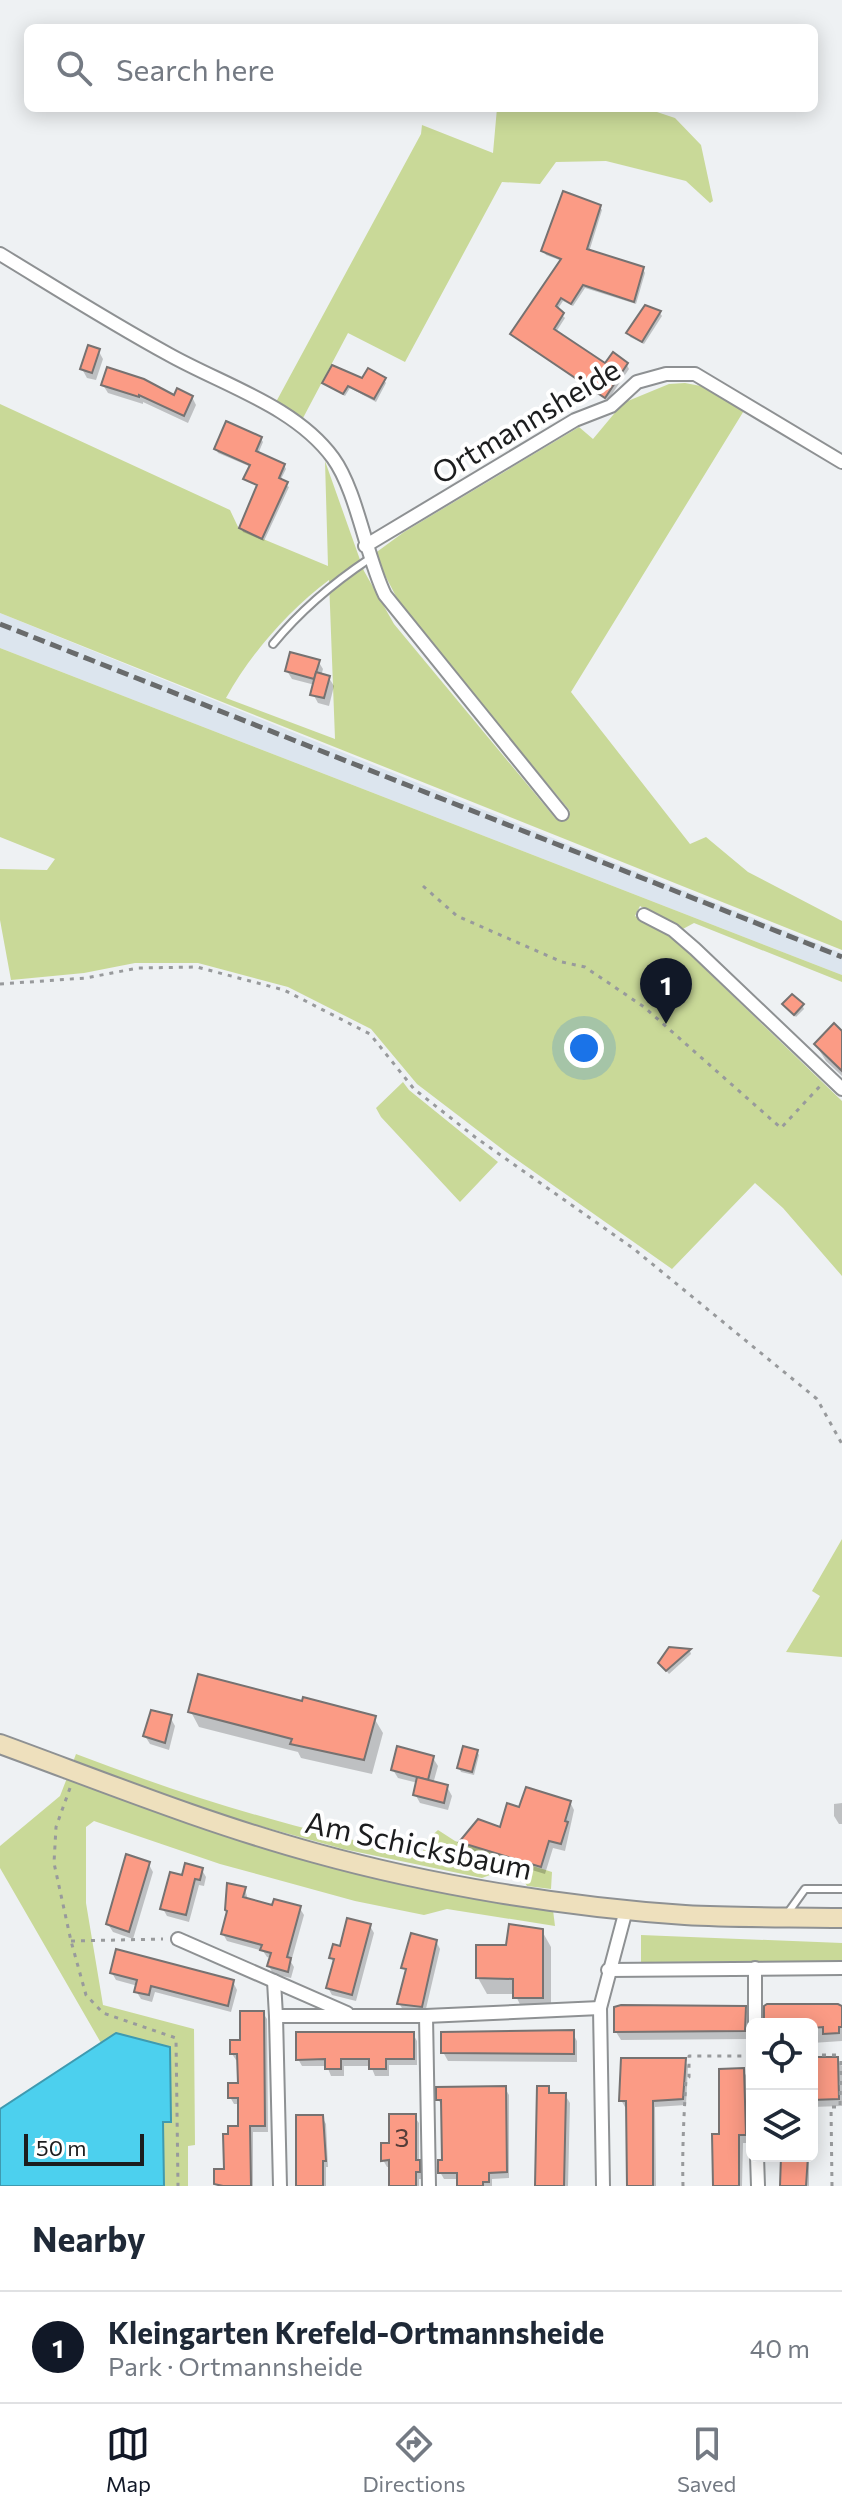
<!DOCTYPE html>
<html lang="en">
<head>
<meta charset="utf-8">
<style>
	body { margin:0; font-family:Commissioner,sans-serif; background:#f2f2f3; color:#1f2937 }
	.controls { position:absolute; right:24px; bottom:24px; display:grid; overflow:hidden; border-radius:12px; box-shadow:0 4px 20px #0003 }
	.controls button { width:72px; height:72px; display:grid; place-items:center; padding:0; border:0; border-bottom:2px solid #e0e1e3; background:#fff; color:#1f2937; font:40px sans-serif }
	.scale { position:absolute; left:24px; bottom:20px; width:120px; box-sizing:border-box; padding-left:8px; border:4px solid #1c1d1e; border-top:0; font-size:22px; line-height:28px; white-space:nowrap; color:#1c1d1e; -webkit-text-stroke:6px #fff; paint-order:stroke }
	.you { position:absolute; left:584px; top:1048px; width:28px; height:28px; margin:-20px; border:6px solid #fff; border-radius:50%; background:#1a73e8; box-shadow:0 0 0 12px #1a73e833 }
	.badge { display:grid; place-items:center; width:52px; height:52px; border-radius:50%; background:#111827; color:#fff; font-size:26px; font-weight:700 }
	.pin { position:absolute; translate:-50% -66px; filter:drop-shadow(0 2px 4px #0008) }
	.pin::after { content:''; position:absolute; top:42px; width:28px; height:24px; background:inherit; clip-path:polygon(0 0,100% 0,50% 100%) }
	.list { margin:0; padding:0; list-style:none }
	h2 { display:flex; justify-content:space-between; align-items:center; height:104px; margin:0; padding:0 32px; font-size:34px }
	h2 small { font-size:26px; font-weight:400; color:#747a83 }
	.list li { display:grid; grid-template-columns:52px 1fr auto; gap:24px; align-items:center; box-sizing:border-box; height:112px; padding:0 32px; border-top:2px solid #e0e1e3 }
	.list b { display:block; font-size:30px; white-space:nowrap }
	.list p { margin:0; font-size:26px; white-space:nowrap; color:#747a83 }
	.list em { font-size:26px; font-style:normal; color:#747a83 }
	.icon { flex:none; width:44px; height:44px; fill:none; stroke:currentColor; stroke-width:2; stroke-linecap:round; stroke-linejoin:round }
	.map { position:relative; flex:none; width:842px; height:2186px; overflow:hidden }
	.search { position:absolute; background:#fff; box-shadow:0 4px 20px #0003; left:24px; right:24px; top:24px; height:88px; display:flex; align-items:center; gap:20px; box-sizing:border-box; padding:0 28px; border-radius:12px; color:#747a83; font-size:30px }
	.sheet { height:216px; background:#fff }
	nav { display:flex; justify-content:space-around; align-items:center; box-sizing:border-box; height:112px; border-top:2px solid #e0e1e3; background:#fff; font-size:22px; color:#747a83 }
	nav a { display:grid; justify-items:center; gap:4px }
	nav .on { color:#111827 }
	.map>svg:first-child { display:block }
	.built { fill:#dce5ee }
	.green { fill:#c9d998; fill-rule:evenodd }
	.water { fill:#4cd0ee; stroke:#3e9ab0; stroke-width:2 }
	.shadow { fill:#0003 }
	.building { fill:#fb9b85; stroke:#767271; stroke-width:2 }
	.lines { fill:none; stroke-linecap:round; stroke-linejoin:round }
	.lane-casing { stroke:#8e9193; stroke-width:10 }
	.street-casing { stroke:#8e9193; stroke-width:16 }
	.secondary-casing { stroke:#8e9193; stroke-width:22 }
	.path { stroke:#989a9c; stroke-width:3; stroke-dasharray:4 6; stroke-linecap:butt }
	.lane { stroke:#fff; stroke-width:6 }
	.street { stroke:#fff; stroke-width:12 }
	.secondary { stroke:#eee0bd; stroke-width:18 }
	.rail { stroke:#696b6c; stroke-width:5; stroke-dasharray:12 6; stroke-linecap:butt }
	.labels { text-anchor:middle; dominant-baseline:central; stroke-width:8; stroke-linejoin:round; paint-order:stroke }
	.number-label { font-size:26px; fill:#543c38 }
	.street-label { font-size:30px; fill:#1c1d1e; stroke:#fff }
</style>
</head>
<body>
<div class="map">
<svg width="842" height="2186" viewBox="0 0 842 2186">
	<rect width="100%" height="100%" fill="#eef1f3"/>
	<path class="built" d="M0,613L570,845L842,953V975L0,648Z"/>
	<g class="green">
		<path d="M497,108H645L675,118L701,145L713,201L710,203L686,181L606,161L556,162L540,184L502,182L405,362L348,333L303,418L276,402L421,134L422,125L493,153Z"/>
		<path d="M685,383L706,387L745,409L571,692L690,844L706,837L748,872L842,921V950L0,613V404L230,510L239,529L328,566L325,461L364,571L394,624L556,819L570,811L402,608L374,554L404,532L579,427L593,439L623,403L669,384ZM329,580L335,739L226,698C251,653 288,611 329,580Z"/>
		<path d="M0,648L842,975V982L694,923L681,930L640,906L635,916L662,930L681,946L842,1101V1276L783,1208L755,1183L672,1269L506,1152L417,1084L371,1029L288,987L198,963H135L84,973L11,980L0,920V869L47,870L55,859L0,837Z"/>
		<path d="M403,1082L409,1090L498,1162L460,1202L381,1117L376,1108Z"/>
		<path d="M842,1539V1657L786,1652L820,1596L812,1591Z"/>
		<path d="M76,1754C191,1798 301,1832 422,1854L427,1840L438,1830L455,1841L552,1872L551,1889L527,1886L524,1881L490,1875L482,1878L343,1849L235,1819L73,1762Z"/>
		<path d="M67,1778L229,1836L338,1867L553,1910L555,1926L447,1909L424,1915L355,1901L220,1864L94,1821L86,1827V1903L103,2005L194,2029L195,2145L188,2146V2186H164L163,2122H170L117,2033L101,2043L0,1868V1846L60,1796Z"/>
		<path d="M641,1935L842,1943V1961L641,1962Z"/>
	</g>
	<path class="water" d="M116,2033L170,2047L171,2122H163L164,2186H0V2109Z"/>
	<g class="shadow">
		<path d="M600,207L602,210L589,252L643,269L645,273L636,304L585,288L573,306L563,301L557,310L565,318L556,332L606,366L627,365L629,369L608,400L513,334L562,261L546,255L543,251Z"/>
		<path d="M660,313L662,316L644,344L630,337L628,333Z"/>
		<path d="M98,350L103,359L96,380L87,378L82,369Z"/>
		<path d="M384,380L386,383L376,402L350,388L345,396L324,383Z"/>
		<path d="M103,385L175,398L192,397L196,405L188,423L143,402V404L108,393Z"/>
		<path d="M261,439L263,442L258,454L284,465L286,469L280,481L289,487L264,541L243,532L241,528L259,487L246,479L251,467L218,453L216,449Z"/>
		<path d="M318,661L323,669L321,676L329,678L334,686L329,706L318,703L313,694L315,685L292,679L287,671Z"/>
		<path d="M802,1005L804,1009L796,1017L787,1008Z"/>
		<path d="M842,1033V1076L826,1061L816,1045Z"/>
		<path d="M670,1649L690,1651L691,1654L669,1674L663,1667Z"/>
		<path d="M303,1703L374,1718L383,1733L372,1774L301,1758L298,1752L199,1727L191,1712Z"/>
		<path d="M170,1717L175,1726L169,1750L150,1744L145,1736Z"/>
		<path d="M477,1752L479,1755L474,1775L461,1772L459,1768Z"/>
		<path d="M433,1758L438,1766L433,1784L447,1787L452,1796L448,1810L420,1803L415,1794L418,1783L398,1778L393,1770Z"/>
		<path d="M570,1802L574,1810L565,1851L553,1848L545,1874L466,1850L461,1842L501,1829L520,1809Z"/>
		<path d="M842,1803V1824H839L834,1816V1804Z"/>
		<path d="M148,1863L153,1872L133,1939L113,1932L108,1924Z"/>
		<path d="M202,1870L206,1877L204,1886L199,1885L189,1922L167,1916L163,1909L183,1877Z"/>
		<path d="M245,1889L248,1900L274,1907H299L304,1915L291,1962L294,1967L291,1978L273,1974L269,1966L271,1958L267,1957L263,1951L227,1941L223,1934Z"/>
		<path d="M370,1926L374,1933L356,2001L332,1995L328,1988L335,1964L331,1958Z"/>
		<path d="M542,1931L551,1947V2013H524L515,1994H487L478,1978L508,1947Z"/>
		<path d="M436,1941L440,1949L425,2013L403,2010L399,2003L407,1974L404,1967Z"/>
		<path d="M112,1973L233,1982L237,1990L231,2012L155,1992L152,2002L141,1999L136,1991L138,1986L116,1980Z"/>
		<path d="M768,2006H842V2041L812,2043V2024H766Z"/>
		<path d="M745,2008L750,2017L752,2039L621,2040L616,2032Z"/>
		<path d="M263,2013L267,2019L268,2132H253V2186H217L216,2184L226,2171L240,2128V2104H234L230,2097L240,2085V2060H236L232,2054Z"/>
		<path d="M572,2032L577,2041V2062L448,2061L443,2052Z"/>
		<path d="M413,2034L417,2041V2065H389V2076H375L371,2066H344V2076H331L327,2066H302L298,2059Z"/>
		<path d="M812,2059H837L842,2066V2106L812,2107Z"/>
		<path d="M684,2060L688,2066L686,2105L655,2107L656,2186H630L628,2107H625L621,2100Z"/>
		<path d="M743,2070L748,2079L750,2143H743L742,2186H714L721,2136Z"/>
		<path d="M505,2088L509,2095V2178L492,2179V2186H459V2179H444L440,2172L444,2162L442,2106L438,2099Z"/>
		<path d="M548,2088L552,2095H565L570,2103L568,2186H537Z"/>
		<path d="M414,2116L419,2123V2163L423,2169V2179H419V2186H391V2167H387L383,2160L391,2145Z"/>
		<path d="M322,2117L326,2124L328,2167H326V2186H298Z"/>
		<rect x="782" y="2156" width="27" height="30"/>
	</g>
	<g class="building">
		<path d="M563,191L601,205L587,249L644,267L634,302L583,285L571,304L561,298L556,306L564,313L554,329L605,363L613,352L628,363L605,398L510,334L561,259L541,251Z"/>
		<path d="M645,305L661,311L642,342L626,333Z"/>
		<path d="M88,345L100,349L92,373L80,369Z"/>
		<path d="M332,365L362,378L368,368L386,378L374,399L348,386L343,394L322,383Z"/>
		<path d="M107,367L144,379L174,395L177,388L193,396L184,416L139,395V397L101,385Z"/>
		<path d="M226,421L262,437L256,451L285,464L279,478L288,482L262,539L239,528L257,485L243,479L250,465L214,449Z"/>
		<path d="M290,652L320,660L314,679L285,671Z"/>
		<path d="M316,672L330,676L324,698L310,695Z"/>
		<path d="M792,994L804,1004L794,1015L782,1004Z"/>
		<path d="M834,1023L842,1031V1071L814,1044Z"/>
		<path d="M669,1647L691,1649L666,1671L658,1663Z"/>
		<path d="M198,1674L302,1701L303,1697L376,1716L364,1760L290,1744L292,1739L188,1712Z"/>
		<path d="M151,1710L172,1715L165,1743L143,1736Z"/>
		<path d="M397,1746L434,1756L428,1780L391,1770Z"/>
		<path d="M463,1746L478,1750L472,1772L457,1768Z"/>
		<path d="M417,1777L448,1785L444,1803L413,1795Z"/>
		<path d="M526,1787L571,1801L565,1821L568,1822L561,1844L549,1841L541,1867L459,1842L478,1819L500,1827L507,1803L519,1807Z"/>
		<path d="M126,1854L150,1862L129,1932L106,1924Z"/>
		<path d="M185,1863L203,1868L200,1880L195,1879L186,1915L160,1909L170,1872L182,1875Z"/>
		<path d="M227,1883L246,1887L243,1897L272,1905L274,1899L301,1906L287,1957L291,1958L288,1972L267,1966L271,1953L260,1950L262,1945L221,1934L227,1911L225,1910Z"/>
		<path d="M347,1918L371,1924L352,1995L326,1988L334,1959L329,1958L333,1944L340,1946Z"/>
		<path d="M509,1924L543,1929V1998H513V1979L476,1978V1945H506Z"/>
		<path d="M411,1933L437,1940L422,2007L397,2004L406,1969L401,1968Z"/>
		<path d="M116,1949L234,1980L228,2006L151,1986L149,1995L134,1992L137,1980L110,1973Z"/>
		<path d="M767,2004H838L842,2006V2027H839V2033L823,2034V2027L812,2028V2024H764V2006Z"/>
		<path d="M621,2005L746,2006L745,2031L614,2032V2007Z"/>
		<path d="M240,2011H264L265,2126H250L251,2186H223L214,2184V2169H224L223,2134H228V2126H238V2098H228V2083H238L237,2054H230V2040H240Z"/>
		<path d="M574,2030V2054L441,2053V2032Z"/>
		<path d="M296,2032H414V2059H386V2069H369V2059H341V2069H325V2059L296,2060Z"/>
		<path d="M812,2057H838L839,2099L812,2100Z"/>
		<path d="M621,2058H686L683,2099L653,2101V2186H627L626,2101H619Z"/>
		<path d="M744,2068L746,2135H739V2186H713L712,2134H719V2069Z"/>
		<path d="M506,2086L507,2172L489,2173V2182H483V2186H457V2173H438V2160H442L441,2100H436V2087Z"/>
		<path d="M537,2086H549V2093H566L564,2186H535Z"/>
		<path d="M389,2114H416V2160H420V2172H416V2186H389V2160L381,2161V2143H389Z"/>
		<path d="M296,2115H323L326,2161H323V2186H296Z"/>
		<path d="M781,2156H808L806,2186H780Z"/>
	</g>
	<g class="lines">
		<g class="lane-casing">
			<g id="lane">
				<path d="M273,644C301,610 333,583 369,559"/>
				<path d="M787,1914L805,1889H842"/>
			</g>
		</g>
		<g class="street-casing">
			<g id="street">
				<path d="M0,254C56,288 111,323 168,354C223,385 295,406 333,458C357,491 366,556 385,595L562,814"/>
				<path d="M365,546L575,420L611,406L637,382L666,374H695L842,462"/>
				<path d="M644,915L673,930L695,949L842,1089"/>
				<path d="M178,1939L347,2013"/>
				<path d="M755,1968V2024"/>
				<path d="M608,1970L842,1968"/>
				<path d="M274,1981L276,2016"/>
				<path d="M426,2016L429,2186"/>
				<path d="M757,2156L758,2186"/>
				<path d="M280,2186L276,2016H426L600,2008"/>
				<path d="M603,2186L600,2008L626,1910"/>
			</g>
		</g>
		<g class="secondary-casing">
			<path id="secondary" d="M0,1744C104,1782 208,1824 315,1853C430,1885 565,1907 685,1915C737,1918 790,1917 842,1918"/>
		</g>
		<g class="path">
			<path d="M423,886L457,916L562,962L585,967L644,1007L781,1128L821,1085"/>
			<path d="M0,984L86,978L138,968L197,967L284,990L370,1034L414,1089L475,1137L634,1249L817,1399L842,1444"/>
			<path d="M70,1788L56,1827L54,1863L71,1941L86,1995L103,2013L176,2038L178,2186"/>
			<path d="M71,1941L163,1939"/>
			<path d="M812,2055H840"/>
			<path d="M683,2186C682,2150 684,2115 686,2079L689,2077V2056H752"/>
			<path d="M832,2186L831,2107H840L841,2055"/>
		</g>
		<use href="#lane" class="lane"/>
		<use href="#street" class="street"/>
		<use href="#secondary" class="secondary"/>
		<path class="rail" d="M0,624L842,957"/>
	</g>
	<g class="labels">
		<g class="number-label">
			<text x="402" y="2136">3</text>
		</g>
		<g class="street-label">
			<text transform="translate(525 420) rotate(-31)">Ortmannsheide</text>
			<text transform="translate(419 1844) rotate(12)">Am Schicksbaum</text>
		</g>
	</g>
</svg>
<div class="controls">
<button><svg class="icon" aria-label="locate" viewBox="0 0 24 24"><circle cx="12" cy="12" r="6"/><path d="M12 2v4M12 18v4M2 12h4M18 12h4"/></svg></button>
<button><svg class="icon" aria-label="layers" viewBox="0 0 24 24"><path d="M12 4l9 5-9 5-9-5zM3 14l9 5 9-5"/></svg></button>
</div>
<div class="scale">50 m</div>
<div class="you"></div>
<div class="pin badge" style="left:666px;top:1024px">1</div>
<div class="search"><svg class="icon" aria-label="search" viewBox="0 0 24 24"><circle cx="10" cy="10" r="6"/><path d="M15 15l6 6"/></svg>Search here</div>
</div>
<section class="sheet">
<h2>Nearby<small></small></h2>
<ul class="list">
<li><span class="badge">1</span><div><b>Kleingarten Krefeld-Ortmannsheide</b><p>Park · Ortmannsheide</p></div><em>40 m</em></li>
</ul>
</section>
<nav>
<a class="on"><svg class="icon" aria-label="map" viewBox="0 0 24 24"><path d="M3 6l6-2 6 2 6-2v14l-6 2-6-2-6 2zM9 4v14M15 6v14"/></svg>Map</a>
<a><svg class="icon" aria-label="directions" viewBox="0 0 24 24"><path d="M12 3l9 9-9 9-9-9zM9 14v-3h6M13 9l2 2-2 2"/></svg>Directions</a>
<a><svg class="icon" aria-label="saved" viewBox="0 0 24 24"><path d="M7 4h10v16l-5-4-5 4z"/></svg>Saved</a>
</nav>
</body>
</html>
